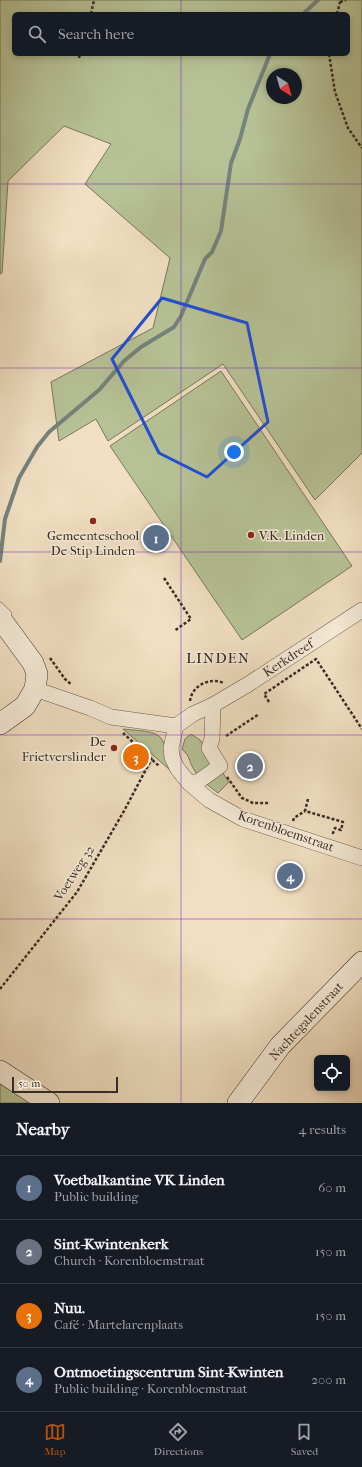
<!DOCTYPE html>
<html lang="en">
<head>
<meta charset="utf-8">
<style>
	body { margin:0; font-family:"IM FELL French Canon",serif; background:#20242c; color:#f1f3f6 }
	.controls { position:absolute; right:12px; bottom:12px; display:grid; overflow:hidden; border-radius:6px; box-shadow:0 2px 6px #0003 }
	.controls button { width:36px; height:36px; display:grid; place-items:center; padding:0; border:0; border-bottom:1px solid #363941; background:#171b24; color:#f1f3f6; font:20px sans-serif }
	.compass { position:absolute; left:266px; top:68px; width:36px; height:36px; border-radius:50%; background:#171b24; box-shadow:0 2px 6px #0003; rotate:143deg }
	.scale { position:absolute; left:12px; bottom:10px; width:106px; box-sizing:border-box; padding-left:4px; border:2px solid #3c2c26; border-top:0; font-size:11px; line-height:14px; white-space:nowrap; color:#3c2c26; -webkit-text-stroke:3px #f5ead7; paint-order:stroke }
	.you { position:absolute; left:234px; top:452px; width:14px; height:14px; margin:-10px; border:3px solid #fff; border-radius:50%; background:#1a73e8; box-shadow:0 0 0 6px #1a73e833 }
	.badge { display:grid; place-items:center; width:26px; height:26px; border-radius:50%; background:#b45309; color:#fff; font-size:13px; font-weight:700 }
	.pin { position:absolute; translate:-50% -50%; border:2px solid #fff; box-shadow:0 1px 4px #0006 }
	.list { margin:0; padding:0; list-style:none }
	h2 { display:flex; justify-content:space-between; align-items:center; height:52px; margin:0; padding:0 16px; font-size:17px }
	h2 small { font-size:13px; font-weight:400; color:#9ea1a6 }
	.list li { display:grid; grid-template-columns:26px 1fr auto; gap:12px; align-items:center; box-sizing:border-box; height:64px; padding:0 16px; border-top:1px solid #363941 }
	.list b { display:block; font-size:15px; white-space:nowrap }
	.list p { margin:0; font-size:13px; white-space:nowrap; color:#9ea1a6 }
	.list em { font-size:13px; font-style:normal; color:#9ea1a6 }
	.icon { flex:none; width:22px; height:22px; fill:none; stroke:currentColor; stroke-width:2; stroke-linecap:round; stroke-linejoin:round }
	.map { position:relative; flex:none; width:362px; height:1103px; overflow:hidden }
	.search { position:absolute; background:#171b24; box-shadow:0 2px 6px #0003; left:12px; right:12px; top:12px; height:44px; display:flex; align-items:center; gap:10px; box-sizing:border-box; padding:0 14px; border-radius:6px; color:#9ea1a6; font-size:15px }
	.sheet { height:308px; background:#171b24 }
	nav { display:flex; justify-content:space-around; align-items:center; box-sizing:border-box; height:56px; border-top:1px solid #363941; background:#171b24; font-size:11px; color:#9ea1a6 }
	nav a { display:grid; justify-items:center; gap:2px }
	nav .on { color:#b45309 }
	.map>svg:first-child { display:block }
	.green { fill:#b6c296; stroke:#79775e; fill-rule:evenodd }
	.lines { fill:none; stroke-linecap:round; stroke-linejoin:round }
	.stream { stroke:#75827e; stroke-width:4 }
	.lane-casing { stroke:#69594d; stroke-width:8 }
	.street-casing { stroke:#69594d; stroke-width:16 }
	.secondary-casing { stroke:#3c2c26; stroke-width:22 }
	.path { stroke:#3c2c26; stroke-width:2.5; stroke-dasharray:3 2; stroke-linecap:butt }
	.lane { stroke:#f5ead7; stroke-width:7 }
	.street { stroke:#f5ead7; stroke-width:15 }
	.secondary { stroke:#f5ead7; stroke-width:21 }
	.marked { fill:none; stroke:#1d4ed8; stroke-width:3; stroke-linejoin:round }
	.grid { fill:none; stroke:#7b2cbf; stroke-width:1; stroke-opacity:0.55 }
	.poi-dot { fill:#8f2418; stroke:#f5ead7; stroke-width:1.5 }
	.labels { text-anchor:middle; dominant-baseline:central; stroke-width:3; stroke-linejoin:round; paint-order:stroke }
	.poi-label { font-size:13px; fill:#3c2c26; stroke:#f5ead7 }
	.street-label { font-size:13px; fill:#3c2c26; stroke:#f5ead7 }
	.quarter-label { font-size:15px; letter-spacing:1px; fill:#3c2c26; stroke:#f5ead7 }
</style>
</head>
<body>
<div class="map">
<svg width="362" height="1103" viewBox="0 0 362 1103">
	<rect width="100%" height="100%" fill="#f0dfc2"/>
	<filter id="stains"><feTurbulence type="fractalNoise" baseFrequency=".005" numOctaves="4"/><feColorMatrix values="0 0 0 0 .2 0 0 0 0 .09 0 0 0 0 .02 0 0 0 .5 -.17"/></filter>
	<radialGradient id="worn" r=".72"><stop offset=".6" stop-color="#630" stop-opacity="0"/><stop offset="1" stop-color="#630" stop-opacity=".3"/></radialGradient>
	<g class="green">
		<path d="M0,0H362V453L315,500L223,364L108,441L96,419L59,441L51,382L153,328L170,258L85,184L111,144L64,126L8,181L2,273L0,274ZM14,14H348V54H14ZM272,74H296V98H272Z"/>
		<path d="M221,371L352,566L242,640L110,446Z"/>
		<path d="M123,729C163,733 163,730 170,770Z"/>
		<path d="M191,734L200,740L229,782L218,793C209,786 199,779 193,768C188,759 191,758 182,749L185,739Z"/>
		<path d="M0,1078L39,1103H0Z"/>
	</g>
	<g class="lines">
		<g class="stream">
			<path d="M303,14L318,0"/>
			<path d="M0,561L5,519L19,478L37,447L49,432L99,390L124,361L141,347L174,327L181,316L205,259L212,252L221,231L231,163L240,139L248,109L270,54"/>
		</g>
		<g class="lane-casing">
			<path id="lane" d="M0,606L8,614"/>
		</g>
		<g class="street-casing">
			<g id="street">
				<path d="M35,689L90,708L111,717L176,726L193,714L213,705L247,685L362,610"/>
				<path d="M176,726L171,748L172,757L177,768L189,783L209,800L243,819L362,858"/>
				<path d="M189,783L199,781L220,766L209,748L212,739L213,705"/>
			</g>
		</g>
		<g class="secondary-casing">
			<g id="secondary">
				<path d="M0,618L33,663L37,674L35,689L25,706L0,724"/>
				<path d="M0,1071L49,1103"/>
				<path d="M238,1103L280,1046L362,962"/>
			</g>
		</g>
		<g class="path">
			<path d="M340,2L346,0"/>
			<path d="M91,14L94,0"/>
			<path d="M337,14L340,2L338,0"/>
			<path d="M329,54L335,92L348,128L362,148"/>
			<path d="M79,58L80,54"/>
			<path d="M164,578L191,619L174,631"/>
			<path d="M50,658L65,679L72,685"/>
			<path d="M190,701C192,685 210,677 224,683"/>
			<path d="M269,702L264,694L316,659L362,729"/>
			<path d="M123,733L159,766"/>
			<path d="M226,736L259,714"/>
			<path d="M227,777L242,798L253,803H269"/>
			<path d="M308,799L305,811L343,822L341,830L335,828L333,833L331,832"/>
			<path d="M293,821L294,818L305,811"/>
			<path d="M0,989L77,892L124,811L152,758"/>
		</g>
		<use href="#lane" class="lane"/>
		<use href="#street" class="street"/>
		<use href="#secondary" class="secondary"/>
	</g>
	<path class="marked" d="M162,298L247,323L268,422L207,477L159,453L112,359Z"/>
	<path class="grid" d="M181,0V14M181,54V1103M0,184H362M0,368H362M0,552H362M0,735H362M0,919H362"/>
	<g class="poi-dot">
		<circle cx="93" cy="521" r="4"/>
		<circle cx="251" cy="535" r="4"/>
		<circle cx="114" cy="748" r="4"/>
	</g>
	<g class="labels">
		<g class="poi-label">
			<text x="93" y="535">Gemeenteschool<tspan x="93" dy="15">De Stip Linden</tspan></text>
			<text x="259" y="535" text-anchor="start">V.K. Linden</text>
			<text x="106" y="741" text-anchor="end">De<tspan x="106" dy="15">Frietverslinder</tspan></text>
		</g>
		<g class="street-label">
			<text transform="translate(288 658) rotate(-33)">Kerkdreef</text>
			<text transform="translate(286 831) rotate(19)">Korenbloemstraat</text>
			<text transform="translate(74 873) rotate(-57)">Voetweg 32</text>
			<text transform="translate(306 1021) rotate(-47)">Nachtegalenstraat</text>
		</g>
		<g class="quarter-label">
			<text x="218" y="658">LINDEN</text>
		</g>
	</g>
	<rect width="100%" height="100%" filter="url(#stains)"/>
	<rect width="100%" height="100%" fill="url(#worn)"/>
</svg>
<div class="controls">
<button><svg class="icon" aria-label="locate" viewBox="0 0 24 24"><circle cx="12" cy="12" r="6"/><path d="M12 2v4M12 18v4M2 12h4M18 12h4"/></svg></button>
</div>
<svg class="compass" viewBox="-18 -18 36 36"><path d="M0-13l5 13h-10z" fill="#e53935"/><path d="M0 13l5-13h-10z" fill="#9ea1a6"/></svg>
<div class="scale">50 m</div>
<div class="you"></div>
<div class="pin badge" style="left:156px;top:538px;background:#5c6f8a">1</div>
<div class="pin badge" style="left:250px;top:766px;background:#6b7280">2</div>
<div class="pin badge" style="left:136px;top:757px;background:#e8710a">3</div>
<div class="pin badge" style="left:290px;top:876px;background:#5c6f8a">4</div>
<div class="search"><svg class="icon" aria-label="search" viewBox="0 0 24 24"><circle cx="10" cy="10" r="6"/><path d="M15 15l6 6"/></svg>Search here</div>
</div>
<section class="sheet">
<h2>Nearby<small>4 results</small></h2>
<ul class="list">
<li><span class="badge" style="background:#5c6f8a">1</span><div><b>Voetbalkantine VK Linden</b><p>Public building</p></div><em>60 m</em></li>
<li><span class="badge" style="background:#6b7280">2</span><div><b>Sint-Kwintenkerk</b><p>Church · Korenbloemstraat</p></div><em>150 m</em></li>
<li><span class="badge" style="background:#e8710a">3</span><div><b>Nuu.</b><p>Café · Martelarenplaats</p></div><em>150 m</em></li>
<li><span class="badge" style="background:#5c6f8a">4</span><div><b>Ontmoetingscentrum Sint-Kwinten</b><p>Public building · Korenbloemstraat</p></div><em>200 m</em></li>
</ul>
</section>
<nav>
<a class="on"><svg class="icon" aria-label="map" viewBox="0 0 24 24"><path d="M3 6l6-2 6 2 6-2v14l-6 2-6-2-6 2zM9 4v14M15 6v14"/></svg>Map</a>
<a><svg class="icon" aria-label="directions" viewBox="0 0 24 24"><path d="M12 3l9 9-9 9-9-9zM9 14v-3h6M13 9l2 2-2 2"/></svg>Directions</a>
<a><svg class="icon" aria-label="saved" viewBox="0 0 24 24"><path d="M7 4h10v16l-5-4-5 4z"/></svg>Saved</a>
</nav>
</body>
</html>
